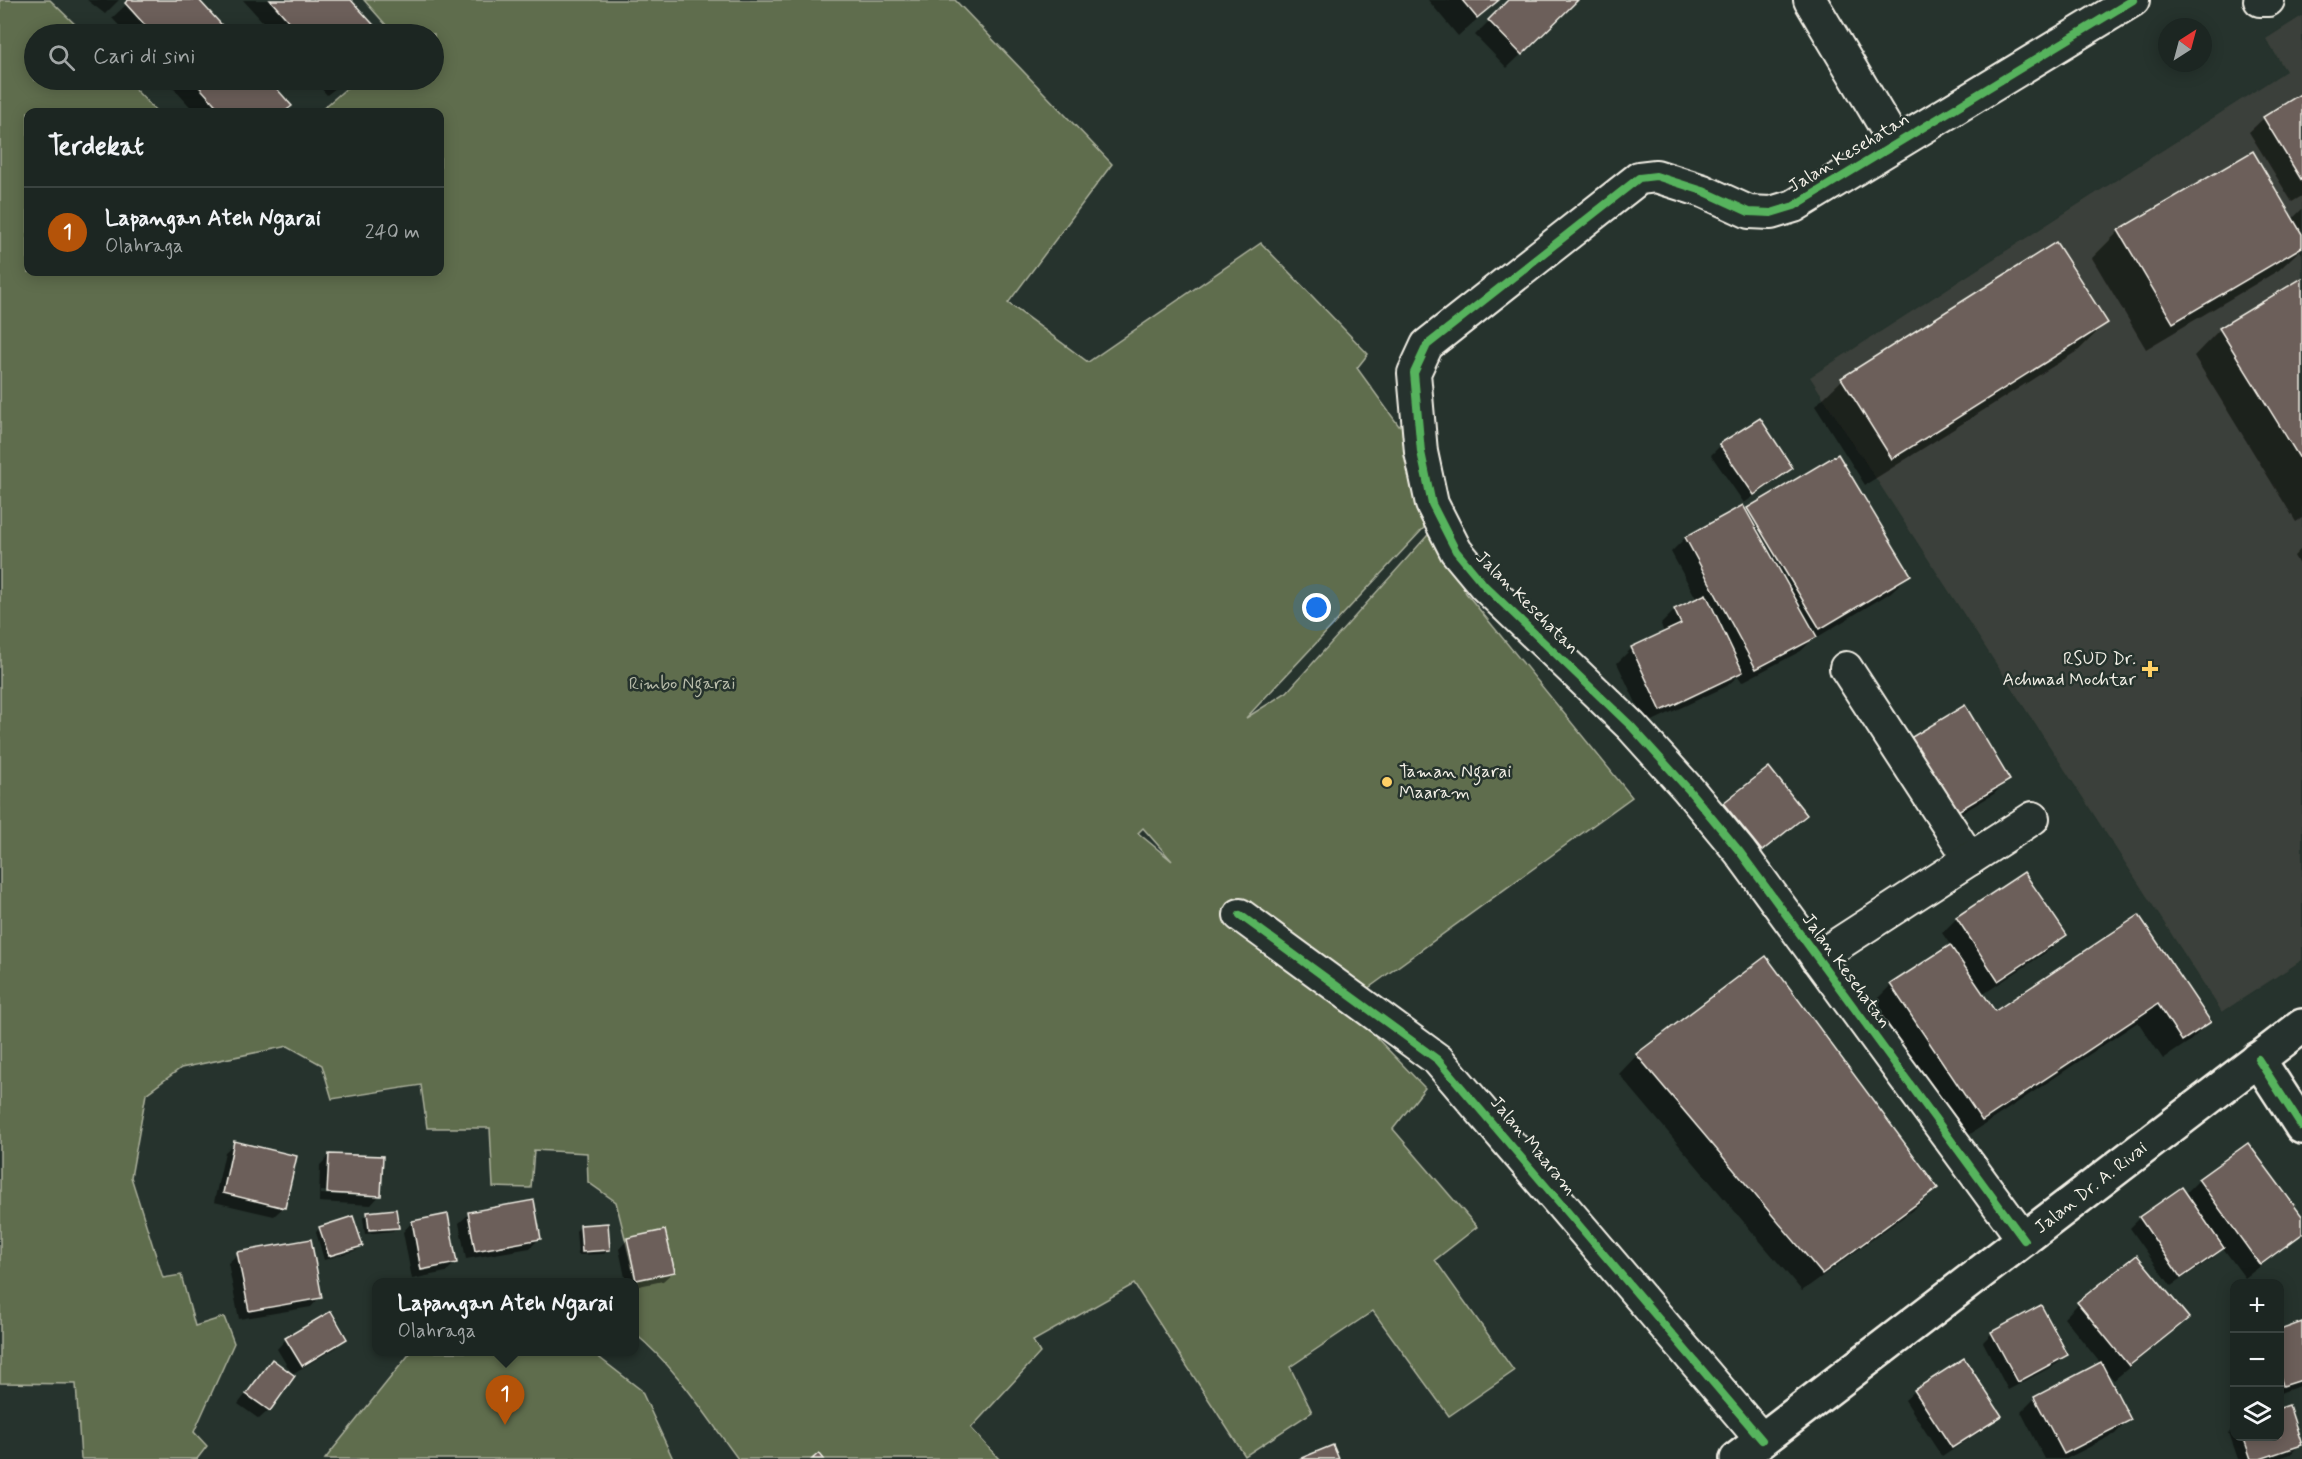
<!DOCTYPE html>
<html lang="id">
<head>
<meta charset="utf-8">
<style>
	body { margin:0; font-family:Mynerve,sans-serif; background:#252e2a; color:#f1f3f6 }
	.controls { position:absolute; right:18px; bottom:18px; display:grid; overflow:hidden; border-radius:12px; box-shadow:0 3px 15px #0003 }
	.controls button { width:54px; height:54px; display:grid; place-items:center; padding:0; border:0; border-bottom:2px solid #3a4340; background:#1c2622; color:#f1f3f6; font:30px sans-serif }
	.compass { position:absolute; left:2158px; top:18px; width:54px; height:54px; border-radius:50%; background:#1c2622; box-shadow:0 3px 15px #0003; rotate:36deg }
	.you { position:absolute; left:1317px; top:608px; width:21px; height:21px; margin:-15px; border:4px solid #fff; border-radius:50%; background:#1a73e8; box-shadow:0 0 0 9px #1a73e833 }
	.badge { display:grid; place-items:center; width:39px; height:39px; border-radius:50%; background:#b45309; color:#fff; font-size:20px; font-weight:700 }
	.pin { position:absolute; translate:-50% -50px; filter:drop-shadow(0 2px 3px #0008) }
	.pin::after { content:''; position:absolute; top:32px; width:21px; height:18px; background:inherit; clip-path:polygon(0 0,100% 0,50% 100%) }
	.popup { position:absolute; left:372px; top:1278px; width:267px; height:78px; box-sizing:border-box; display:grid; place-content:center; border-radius:12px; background:#1c2622; filter:drop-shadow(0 2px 4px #0005); font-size:20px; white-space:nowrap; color:#a0a5a5 }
	.popup b { font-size:22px; color:#f1f3f6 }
	.popup::after { content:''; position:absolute; left:50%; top:100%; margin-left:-12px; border:12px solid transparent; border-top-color:#1c2622 }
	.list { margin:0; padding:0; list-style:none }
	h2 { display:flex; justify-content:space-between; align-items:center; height:78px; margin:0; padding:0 24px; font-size:26px }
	h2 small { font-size:20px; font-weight:400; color:#a0a5a5 }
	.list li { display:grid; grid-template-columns:39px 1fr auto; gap:18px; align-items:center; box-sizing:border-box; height:90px; padding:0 24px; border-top:2px solid #3a4340 }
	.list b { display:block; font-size:22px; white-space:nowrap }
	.list p { margin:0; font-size:20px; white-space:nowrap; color:#a0a5a5 }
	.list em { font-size:20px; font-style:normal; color:#a0a5a5 }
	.icon { flex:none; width:33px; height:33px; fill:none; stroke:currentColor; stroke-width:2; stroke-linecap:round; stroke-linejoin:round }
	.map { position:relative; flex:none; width:2302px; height:1459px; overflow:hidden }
	.search { position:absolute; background:#1c2622; box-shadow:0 3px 15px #0003; left:24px; top:24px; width:420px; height:66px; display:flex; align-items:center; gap:15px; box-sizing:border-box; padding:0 21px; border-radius:33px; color:#a0a5a5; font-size:22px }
	.panel { position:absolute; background:#1c2622; box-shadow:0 3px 15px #0003; left:24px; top:108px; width:420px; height:168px; border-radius:12px }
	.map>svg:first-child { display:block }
	.built { fill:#3b403a }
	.green { fill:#5f6d4e; stroke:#aaaf9b; stroke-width:1.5; fill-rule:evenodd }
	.shadow { fill:#0007; fill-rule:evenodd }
	.building { fill:#6c5f5a; stroke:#f4f1e8; stroke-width:1.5 }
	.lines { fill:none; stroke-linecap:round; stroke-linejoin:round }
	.street-casing { stroke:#f4f1e8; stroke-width:36 }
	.secondary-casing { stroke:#f4f1e8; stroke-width:38 }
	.street { stroke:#26332d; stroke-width:32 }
	.secondary { stroke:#26332d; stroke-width:33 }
	.cycleway-casing { stroke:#26332d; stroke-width:11 }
	.cycleway { stroke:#56b35d; stroke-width:8 }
	.poi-dot { fill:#ffd166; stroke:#26332d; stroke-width:2 }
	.labels { text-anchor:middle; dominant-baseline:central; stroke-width:5; stroke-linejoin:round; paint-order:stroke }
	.street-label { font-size:18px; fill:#f4f1e8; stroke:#26332d }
	.poi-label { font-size:18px; fill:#f4f1e8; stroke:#26332d; text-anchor:end }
	.park-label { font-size:18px; fill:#b8bcaa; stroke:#26332d }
</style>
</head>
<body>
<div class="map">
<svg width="2302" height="1459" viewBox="0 0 2302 1459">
	<rect width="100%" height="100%" fill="#26332d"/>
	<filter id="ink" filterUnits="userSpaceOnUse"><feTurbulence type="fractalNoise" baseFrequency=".0167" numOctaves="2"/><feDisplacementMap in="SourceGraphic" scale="12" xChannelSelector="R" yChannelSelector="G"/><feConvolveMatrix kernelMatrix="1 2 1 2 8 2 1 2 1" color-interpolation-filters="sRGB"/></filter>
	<g filter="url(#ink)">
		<path class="built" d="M2302,16V960L2222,1012L1810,377L2286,71L2266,39Z"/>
		<g class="green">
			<path d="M0,0H50L85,34H34V80H126L157,112H28V272H440V112H319L356,80H434V34H394L364,0H955L1112,164L1008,303L1088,362L1261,243L1368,354L1357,368L1399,426L1423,407L1435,516L1246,718L1287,692L1435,527L1466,593L1632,797L1345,1005L1425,1088L1393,1129L1477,1227L1435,1260L1514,1371L1449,1416L1373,1311L1290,1367L1312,1412L1245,1456L1134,1284L1033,1341L1040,1353L971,1428L999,1459H738C706,1416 676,1367 634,1333V1287L637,1286L616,1202L588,1182L587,1153L534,1150L531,1188L493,1187L490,1128H427L421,1085L332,1099L322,1065L288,1046L181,1068L146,1094L131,1177L163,1278L181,1275L195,1326L224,1317L234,1343L194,1432L207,1446L197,1459H81L76,1384L0,1383ZM1143,828L1172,861L1138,833Z"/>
			<path d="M411,1352H592L641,1390L673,1459H325Z"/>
		</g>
		<g class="shadow">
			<path d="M87,0H119L105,14Z"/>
			<path d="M131,0H197L228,34H127L112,18Z"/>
			<path d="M243,0H349L380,34H274Z"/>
			<path d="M1428,0H1499L1458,36Z"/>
			<path d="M1510,0H1577L1507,68L1475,35Z"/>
			<path d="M166,80H267L290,105L283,112H195Z"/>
			<path d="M314,80H346L327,95Z"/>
			<path d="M2302,95V196L2292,202L2249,132L2264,118Z"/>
			<path d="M2302,209V254L2300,250L2279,270L2146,349L2092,258L2119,231L2292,219Z"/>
			<path d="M2056,244L2106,323L2079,350L1865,485L1815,406L1842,380Z"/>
			<path d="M2302,279V518L2296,522L2194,356L2220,329Z"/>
			<path d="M1720,446L1791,468L1782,477L1744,503L1711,455Z"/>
			<path d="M1742,507L1745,512L1748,509L1909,575L1890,593L1811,641L1801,651L1742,682L1738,676L1727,686L1646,724L1617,663L1632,648L1664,633L1661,624L1675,610L1697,600L1671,552L1685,538Z"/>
			<path d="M2302,548V570L2294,556Z"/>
			<path d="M1903,744L2008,779L1994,794L1933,830Z"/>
			<path d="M1724,804L1795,824L1751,859L1715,813Z"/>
			<path d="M2024,874L2065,935L2051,949L1982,995L1994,1013L2138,917L2209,1022L2190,1041L2163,1059L2138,1022L1963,1139L1872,1004L1891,985L1951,946L1942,933L1957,918Z"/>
			<path d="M1637,1055L1936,1188L1917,1207L1802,1291L1619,1074Z"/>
			<path d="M235,1143L284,1207L274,1216L214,1202L225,1152Z"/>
			<path d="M2248,1145L2302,1219V1234L2245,1278L2223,1248L2213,1258L2171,1286L2130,1228L2140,1218L2182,1190L2185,1194L2199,1180Z"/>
			<path d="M330,1155L380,1195L371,1205L319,1202L320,1165ZM320,1191L373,1194V1197L320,1194Z"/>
			<path d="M368,1213L397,1227L393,1231L365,1234L363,1218Z"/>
			<path d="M469,1214L540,1238L530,1248L466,1259L459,1223Z"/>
			<path d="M412,1222L455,1263L446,1272L412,1279L403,1232Z"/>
			<path d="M581,1226L609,1250L604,1254L578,1255L576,1231Z"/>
			<path d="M320,1228L361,1245L357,1250L324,1260L316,1232Z"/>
			<path d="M628,1239L673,1272L663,1281L634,1287V1282H626L619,1249Z"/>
			<path d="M238,1254L320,1297L311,1307L239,1319L228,1263Z"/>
			<path d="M2078,1304L2187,1318L2172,1332L2114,1380L2102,1368L2129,1419L2115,1434L2066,1459H2045L2021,1412L2035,1398L2101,1364L2064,1318Z"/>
			<path d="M2302,1324V1385L2280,1393V1331Z"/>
			<path d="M1992,1333L2066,1355L2057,1364L2008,1390L1983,1342Z"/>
			<path d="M345,1338L336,1348L292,1374L277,1349L286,1339Z"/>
			<path d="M272,1360L269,1410L259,1419L238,1404Z"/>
			<path d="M1915,1391L2000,1416L1990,1425L1942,1457L1905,1400Z"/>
			<path d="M2288,1407L2300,1444L2291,1454L2276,1459H2238L2229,1433L2234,1428V1436H2280V1410Z"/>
		</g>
		<g class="building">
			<path d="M128,0H199L230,34H153L125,3Z"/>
			<path d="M270,0H351L382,34H300Z"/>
			<path d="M1462,0H1499L1477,18Z"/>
			<path d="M1508,0H1578L1522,55L1488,20Z"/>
			<path d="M193,80H269L292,106L284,112H222Z"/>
			<path d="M2302,93V181L2263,117Z"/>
			<path d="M2253,151L2302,234V247L2173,323L2118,230Z"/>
			<path d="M2056,242L2108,323L1892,459L1841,378Z"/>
			<path d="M2302,278V462L2219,328Z"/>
			<path d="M1760,418L1793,468L1754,495L1719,444Z"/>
			<path d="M1838,454L1911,575L1820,629L1747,508Z"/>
			<path d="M1743,505L1817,637L1756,669L1685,537Z"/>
			<path d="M1706,594L1743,672L1661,711L1631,647L1681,624L1674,609Z"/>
			<path d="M1965,705L2010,780L1948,817L1902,743Z"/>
			<path d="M1769,767L1807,815L1762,851L1723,803Z"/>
			<path d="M2024,872L2067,935L1998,981L1956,917Z"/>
			<path d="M2139,915L2211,1022L2182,1041L2158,1004L1982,1121L1890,984L1950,945L1995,1011Z"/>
			<path d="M1766,956L1938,1188L1822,1274L1636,1054Z"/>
			<path d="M234,1141L297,1156L285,1208L223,1193Z"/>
			<path d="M2248,1143L2302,1216V1234L2260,1265L2198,1179Z"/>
			<path d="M329,1154L383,1156L381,1196L327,1193Z"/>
			<path d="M2182,1187L2224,1248L2181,1278L2139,1217Z"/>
			<path d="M534,1200L541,1239L475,1251L468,1212Z"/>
			<path d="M396,1209L399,1228L369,1230L367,1212Z"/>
			<path d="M448,1214L457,1263L421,1270L412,1221Z"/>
			<path d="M353,1216L363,1246L329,1256L319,1227Z"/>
			<path d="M608,1223L610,1250L582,1252L580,1225Z"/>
			<path d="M665,1230L675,1272L636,1280L627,1238Z"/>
			<path d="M311,1239L322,1298L249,1311L237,1252Z"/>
			<path d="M2137,1255L2189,1318L2129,1366L2077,1302Z"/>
			<path d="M2041,1305L2068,1355L2018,1382L1991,1332Z"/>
			<path d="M331,1311L347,1339L302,1366L285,1338Z"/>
			<path d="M2302,1322V1380L2283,1386L2280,1376V1330Z"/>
			<path d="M1964,1358L2002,1416L1952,1448L1914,1390Z"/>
			<path d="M272,1359L295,1376L270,1411L246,1394Z"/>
			<path d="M2101,1362L2131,1420L2064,1454L2034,1397Z"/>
			<path d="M2289,1405L2302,1445L2260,1459H2251L2243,1436H2280V1408Z"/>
			<path d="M1333,1445L1339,1459H1299Z"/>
			<path d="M819,1453L824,1459H812Z"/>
		</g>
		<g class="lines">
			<g class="street-casing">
				<g id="street">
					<path d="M1810,0L1895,143"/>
					<path d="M2260,0H2268"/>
					<path d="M1846,668L1970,859"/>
					<path d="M1240,915L1438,1060L1762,1440"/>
					<path d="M1817,958L2033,818"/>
					<path d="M2024,1240L1740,852L1688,789L1631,726L1485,586L1456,551L1432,504L1421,452L1414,373L1427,345L1639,178L1656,176L1703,191L1749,212L1771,213L1794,206L2133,0"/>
				</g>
			</g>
			<g class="secondary-casing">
				<g id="secondary">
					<path d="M2258,1059L2302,1127"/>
					<path d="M1737,1459L2302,1026"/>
				</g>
			</g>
			<use href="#street" class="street"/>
			<use href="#secondary" class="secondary"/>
			<g class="cycleway-casing">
				<g id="cycleway">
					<path d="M1240,915L1438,1060L1762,1440"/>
					<path d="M2258,1059L2302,1127"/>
					<path d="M2024,1240L1740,852L1688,789L1631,726L1485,586L1456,551L1432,504L1421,452L1414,373L1427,345L1639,178L1656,176L1703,191L1749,212L1771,213L1794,206L2133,0"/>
				</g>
			</g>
			<use href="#cycleway" class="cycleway"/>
		</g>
	</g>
	<g class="poi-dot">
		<path d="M2147 660h6v6h6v6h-6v6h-6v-6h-6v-6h6z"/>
		<circle cx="1387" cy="782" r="6"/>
	</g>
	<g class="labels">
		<g class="street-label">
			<text transform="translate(1849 153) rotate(-31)">Jalan Kesehatan</text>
			<text transform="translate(1527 603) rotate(45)">Jalan Kesehatan</text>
			<text transform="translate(1846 971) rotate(54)">Jalan Kesehatan</text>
			<text transform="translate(1533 1146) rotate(50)">Jalan Maaram</text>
			<text transform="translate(2091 1188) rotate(-38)">Jalan Dr. A. Rivai</text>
		</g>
		<g class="poi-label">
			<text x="2136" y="659">RSUD Dr.<tspan x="2136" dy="21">Achmad Mochtar</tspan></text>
			<text x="1399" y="772" text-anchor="start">Taman Ngarai<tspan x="1399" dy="21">Maaram</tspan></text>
		</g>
		<g class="park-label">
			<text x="682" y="684">Rimbo Ngarai</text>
		</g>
	</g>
</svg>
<div class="controls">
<button>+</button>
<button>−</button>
<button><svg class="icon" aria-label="layers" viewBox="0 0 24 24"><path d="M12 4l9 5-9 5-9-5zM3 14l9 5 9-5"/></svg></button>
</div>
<svg class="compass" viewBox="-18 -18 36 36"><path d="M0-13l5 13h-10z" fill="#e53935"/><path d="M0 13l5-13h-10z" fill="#a0a5a5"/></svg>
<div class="you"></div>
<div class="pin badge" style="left:505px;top:1425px">1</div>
<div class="popup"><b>Lapangan Ateh Ngarai</b>Olahraga</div>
<div class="search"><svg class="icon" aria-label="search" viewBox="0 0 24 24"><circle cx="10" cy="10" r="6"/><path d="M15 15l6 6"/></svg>Cari di sini</div>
<section class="panel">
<h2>Terdekat<small></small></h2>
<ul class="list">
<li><span class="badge">1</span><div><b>Lapangan Ateh Ngarai</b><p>Olahraga</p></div><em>240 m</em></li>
</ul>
</section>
</div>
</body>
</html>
